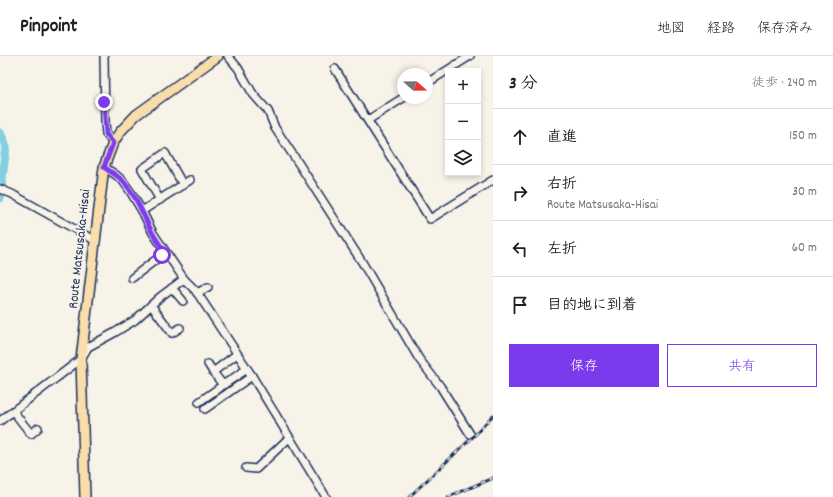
<!DOCTYPE html>
<html lang="ja">
<head>
<meta charset="utf-8">
<style>
	body { margin:0; font-family:Dekko,"Klee One",sans-serif; background:#f2f2f2; color:#202124 }
	.controls { position:absolute; right:12px; top:12px; display:grid; overflow:hidden; border-radius:0px; box-shadow:0 2px 6px #0003 }
	.controls button { width:36px; height:36px; display:grid; place-items:center; padding:0; border:0; border-bottom:1px solid #e0e0e0; background:#fff; color:#202124; font:20px sans-serif }
	.compass { position:absolute; left:397px; top:12px; width:36px; height:36px; border-radius:50%; background:#fff; box-shadow:0 2px 6px #0003; rotate:110deg }
	.stop { position:absolute; width:12px; height:12px; margin:-9px; border:3px solid #7c3aed; border-radius:50%; background:#fff }
	.stop.end { background:#7c3aed; border-color:#fff; box-shadow:0 1px 4px #0008 }
	.list { margin:0; padding:0; list-style:none }
	h2 { display:flex; justify-content:space-between; align-items:center; height:52px; margin:0; padding:0 16px; font-size:17px }
	h2 small { font-size:13px; font-weight:400; color:#757577 }
	.list li { display:grid; grid-template-columns:26px 1fr auto; gap:12px; align-items:center; box-sizing:border-box; height:56px; padding:0 16px; border-top:1px solid #e0e0e0 }
	.list b { display:block; font-size:15px; white-space:nowrap }
	.list p { margin:0; font-size:13px; white-space:nowrap; color:#757577 }
	.list em { font-size:13px; font-style:normal; color:#757577 }
	.actions { display:flex; gap:8px; padding:12px 16px }
	.actions a { flex:1; padding:9px 0; border:1px solid #7c3aed; border-radius:0px; text-align:center; font-size:14px; color:#7c3aed }
	.actions .main { background:#7c3aed; color:#fff }
	.icon { flex:none; width:22px; height:22px; fill:none; stroke:currentColor; stroke-width:2; stroke-linecap:round; stroke-linejoin:round }
	.map { position:relative; flex:none; width:493px; height:441px; overflow:hidden }
	header { display:flex; align-items:center; gap:24px; box-sizing:border-box; height:56px; padding:0 20px; background:#fff; border-bottom:1px solid #e0e0e0 }
	header strong { font-size:19px }
	nav { display:flex; gap:22px; margin-inline-start:auto; font-size:14px }
	main { display:flex }
	aside { flex:1; background:#fff }
	.map>svg:first-child { display:block }
	.lines { fill:none; stroke-linecap:round; stroke-linejoin:round }
	.river { stroke:#82d0e1; stroke-width:9 }
	.minor-casing { stroke:#1b2f5e; stroke-width:10 }
	.major-casing { stroke:#1b2f5e; stroke-width:12 }
	.minor { stroke:#f7f3e8; stroke-width:7 }
	.major { stroke:#f9deab; stroke-width:9 }
	.rail-casing { stroke:#1b2f5e; stroke-width:3 }
	.rail { stroke:#f7f3e8; stroke-width:1.5; stroke-dasharray:4.5; stroke-linecap:butt }
	.route { stroke:#7c3aed; stroke-width:5 }
	.labels { text-anchor:middle; dominant-baseline:central; stroke-width:3.5; stroke-linejoin:round; paint-order:stroke }
	.street-label { font-size:14px; fill:#1b2f5e; stroke:#f7f3e8 }
</style>
</head>
<body>
<header>
<strong>Pinpoint</strong>
<nav><a>地図</a><a>経路</a><a>保存済み</a></nav>
</header>
<main>
<div class="map">
<svg width="493" height="441" viewBox="0 0 493 441">
	<rect width="100%" height="100%" fill="#f7f3e8"/>
	<filter id="ink" filterUnits="userSpaceOnUse"><feTurbulence type="fractalNoise" baseFrequency=".025" numOctaves="2"/><feDisplacementMap in="SourceGraphic" scale="8" xChannelSelector="R" yChannelSelector="G"/><feConvolveMatrix kernelMatrix="1 2 1 2 8 2 1 2 1" color-interpolation-filters="sRGB"/></filter>
	<g filter="url(#ink)">
		<g class="lines">
			<g class="river">
				<path d="M0,77L4,85"/>
				<path d="M1,131L6,90"/>
				<path d="M0,142L1,137"/>
			</g>
			<g class="minor-casing">
				<g id="minor">
					<path d="M104,0L105,67L106,78L113,87"/>
					<path d="M228,0L238,12L253,38L268,55L275,72L299,108L362,206L419,303L440,330L470,378"/>
					<path d="M335,13L430,163L493,124"/>
					<path d="M427,27L470,0"/>
					<path d="M368,64L403,42"/>
					<path d="M104,111L116,119L123,125L130,135L142,155L153,177L184,223L196,235L252,320L326,441"/>
					<path d="M0,133L12,138L96,185"/>
					<path d="M160,144L142,113L165,97L183,129"/>
					<path d="M142,155L190,124"/>
					<path d="M132,222L162,199L164,195"/>
					<path d="M172,232L183,245"/>
					<path d="M197,237L208,231"/>
					<path d="M151,249L172,277L180,272"/>
					<path d="M208,308L213,316L237,298"/>
					<path d="M213,316L223,329L247,313"/>
					<path d="M199,346L223,329"/>
					<path d="M205,353L252,320"/>
					<path d="M13,355L31,378L38,372"/>
					<path d="M0,365L81,303L88,291L114,277L135,264L160,241L184,223"/>
					<path d="M246,412L256,413L289,382"/>
				</g>
			</g>
			<g class="major-casing">
				<path id="major" d="M85,441L81,303L104,111L113,87L120,76L136,59L218,0"/>
			</g>
			<use href="#minor" class="minor"/>
			<use href="#major" class="major"/>
			<g class="rail-casing">
				<g id="rail">
					<path d="M409,441L476,378L493,359"/>
					<path d="M448,441L493,422"/>
				</g>
			</g>
			<use href="#rail" class="rail"/>
		</g>
	</g>
	<g class="lines" filter="url(#ink)">
		<path class="route" d="M104,46L106,78L113,87L104,111C110,116 117,119 122,124C136,139 143,159 152,176C156,183 160,189 164,195L162,199"/>
	</g>
	<g class="labels">
		<g class="street-label">
			<text transform="translate(80 193) rotate(-84)">Route Matsusaka-Hisai</text>
		</g>
	</g>
</svg>
<div class="controls">
<button>+</button>
<button>−</button>
<button><svg class="icon" aria-label="layers" viewBox="0 0 24 24"><path d="M12 4l9 5-9 5-9-5zM3 14l9 5 9-5"/></svg></button>
</div>
<svg class="compass" viewBox="-18 -18 36 36"><path d="M0-13l5 13h-10z" fill="#e53935"/><path d="M0 13l5-13h-10z" fill="#757577"/></svg>
<div class="stop" style="left:162px;top:199px"></div>
<div class="stop end" style="left:104px;top:46px"></div>
</div>
<aside>
<h2>3 分<small>徒歩 · 240 m</small></h2>
<ul class="list">
<li><svg class="icon" aria-label="ahead" viewBox="0 0 24 24"><path d="M12 20V5M6 11l6-6 6 6"/></svg><div><b>直進</b></div><em>150 m</em></li>
<li><svg class="icon" aria-label="right" viewBox="0 0 24 24"><path d="M7 20v-9h11M14 6l5 5-5 5"/></svg><div><b>右折</b><p>Route Matsusaka-Hisai</p></div><em>30 m</em></li>
<li><svg class="icon" aria-label="left" viewBox="0 0 24 24"><path d="M17 20v-9H6M10 6l-5 5 5 5"/></svg><div><b>左折</b></div><em>60 m</em></li>
<li><svg class="icon" aria-label="arrive" viewBox="0 0 24 24"><path d="M6 21V4h12l-3 4 3 4H6"/></svg><div><b>目的地に到着</b></div></li>
</ul>
<div class="actions"><a class="main">保存</a><a>共有</a></div>
</aside>
</main>
</body>
</html>
